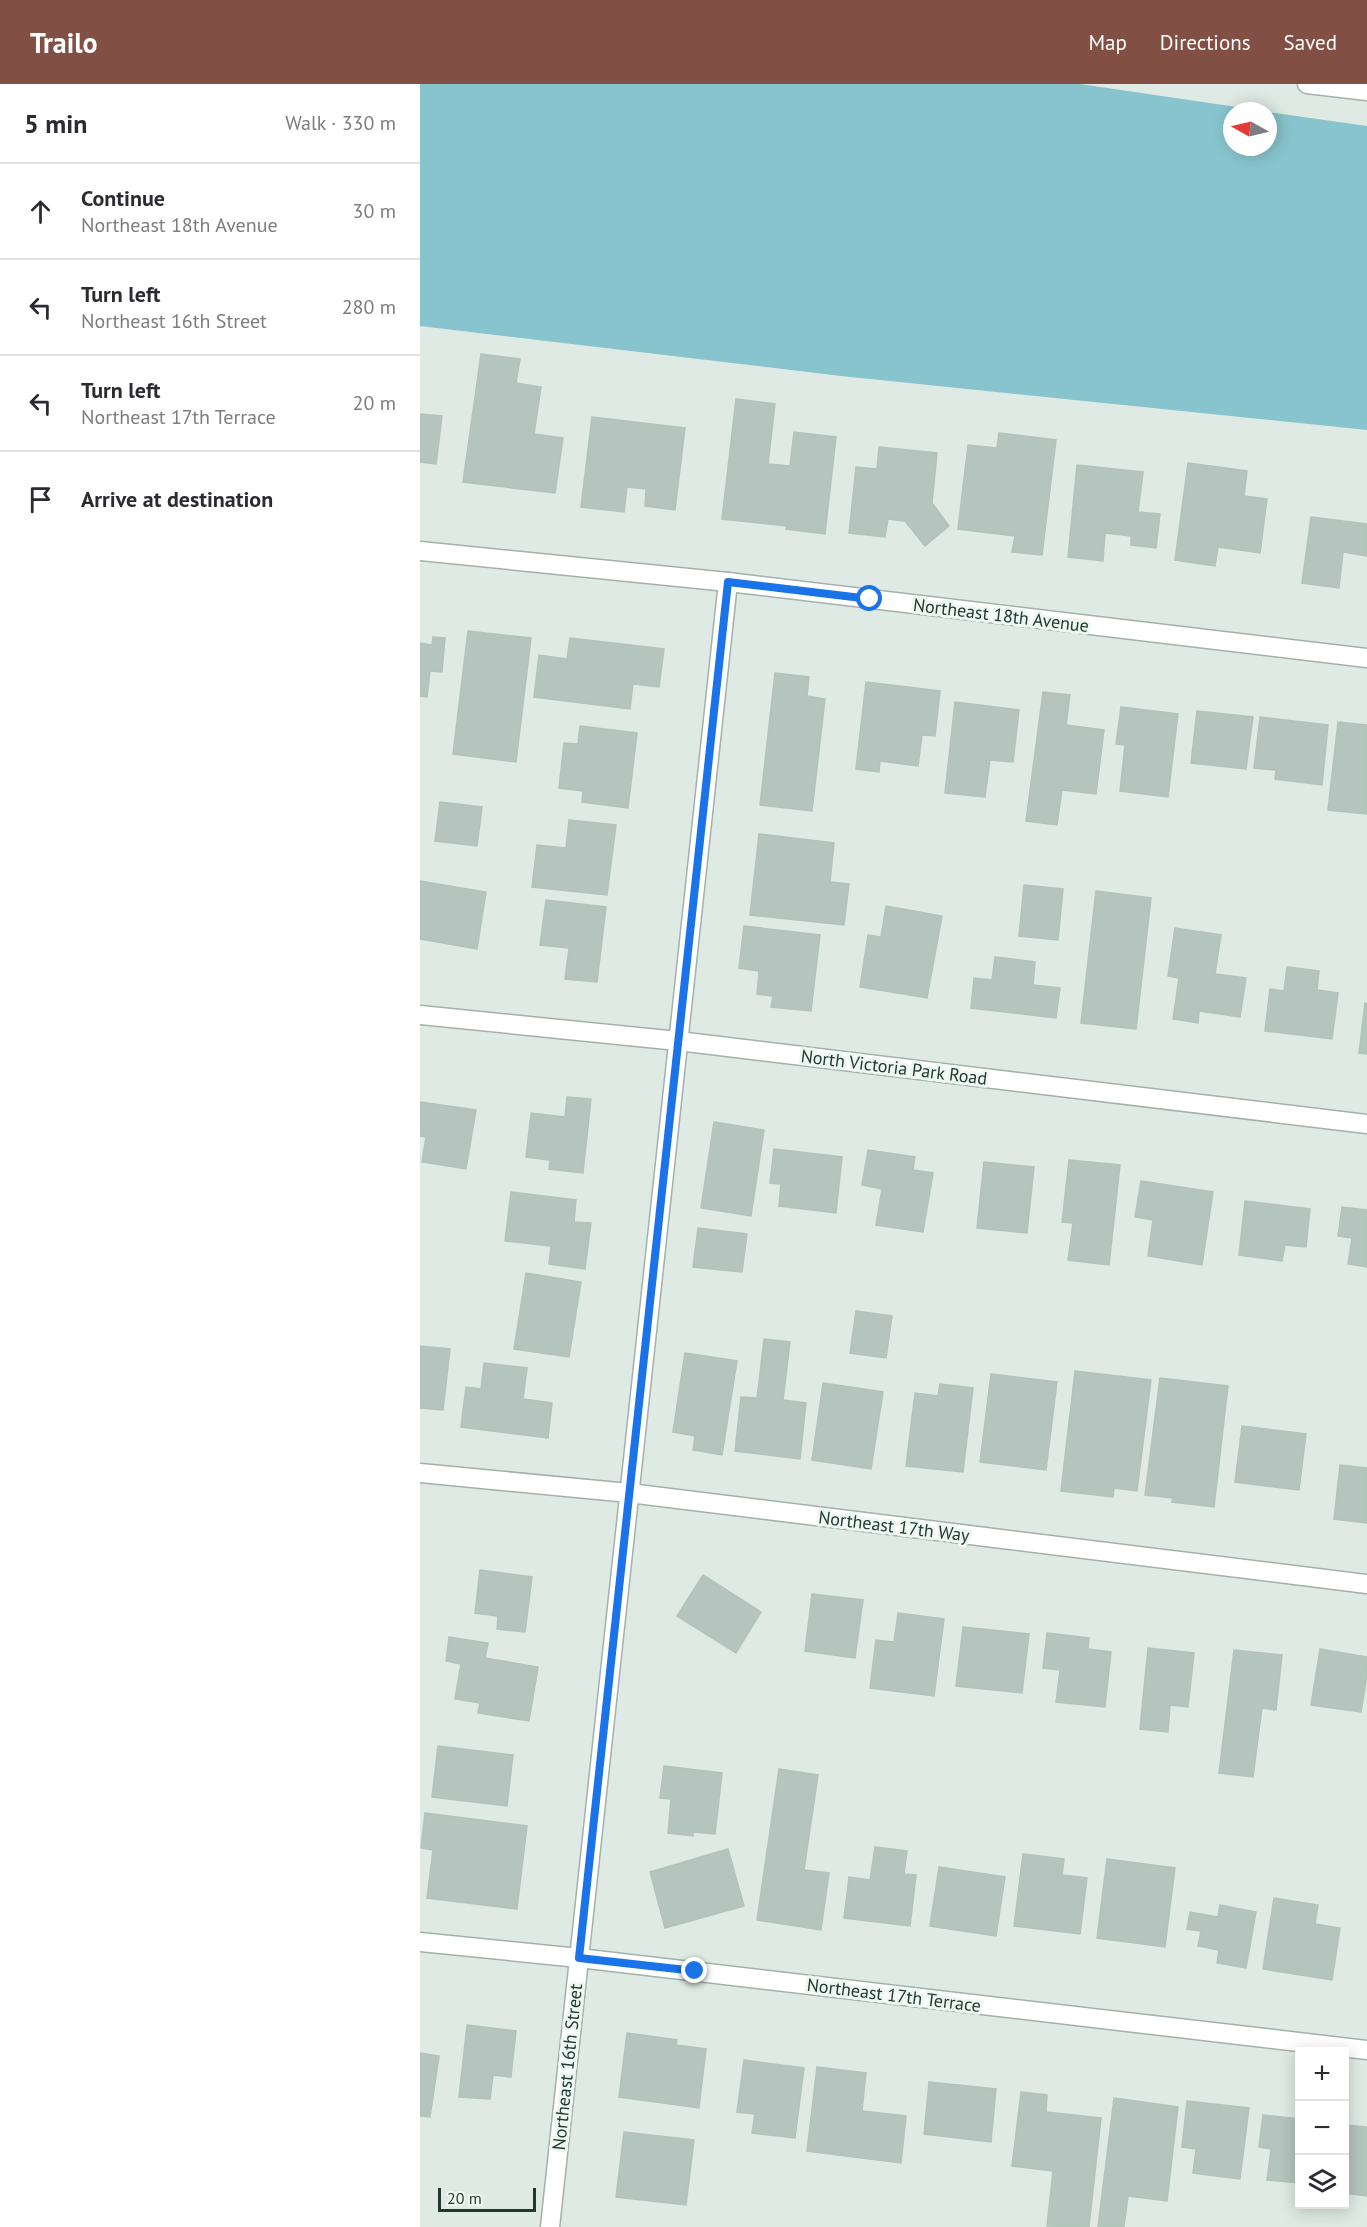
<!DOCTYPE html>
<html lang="en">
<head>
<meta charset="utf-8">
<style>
	body { margin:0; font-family:"PT Sans",sans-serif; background:#f2f2f3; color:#2b2b33 }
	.controls { position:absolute; right:18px; bottom:18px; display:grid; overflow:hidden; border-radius:0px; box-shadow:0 3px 15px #0003 }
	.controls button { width:54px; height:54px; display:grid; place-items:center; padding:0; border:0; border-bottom:2px solid #e1e1e2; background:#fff; color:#2b2b33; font:30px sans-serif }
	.compass { position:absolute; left:803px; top:18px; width:54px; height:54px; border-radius:50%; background:#fff; box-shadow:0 3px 15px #0003; rotate:278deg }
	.scale { position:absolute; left:18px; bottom:15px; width:98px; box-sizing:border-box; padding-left:6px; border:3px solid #213932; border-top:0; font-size:16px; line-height:21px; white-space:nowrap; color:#213932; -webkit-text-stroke:4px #eff7f3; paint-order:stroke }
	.stop { position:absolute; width:18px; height:18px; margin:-14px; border:4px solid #1a73e8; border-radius:50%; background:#fff }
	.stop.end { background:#1a73e8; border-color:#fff; box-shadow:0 2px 6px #0008 }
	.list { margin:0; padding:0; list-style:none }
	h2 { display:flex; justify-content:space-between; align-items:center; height:78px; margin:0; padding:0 24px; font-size:26px }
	h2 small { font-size:20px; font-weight:400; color:#7c7c81 }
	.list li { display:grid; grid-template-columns:39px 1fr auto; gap:18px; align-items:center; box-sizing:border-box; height:96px; padding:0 24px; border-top:2px solid #e1e1e2 }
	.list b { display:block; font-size:22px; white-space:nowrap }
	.list p { margin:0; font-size:20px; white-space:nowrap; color:#7c7c81 }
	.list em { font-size:20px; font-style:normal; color:#7c7c81 }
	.icon { flex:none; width:33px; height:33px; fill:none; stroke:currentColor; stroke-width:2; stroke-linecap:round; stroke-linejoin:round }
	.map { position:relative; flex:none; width:947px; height:2143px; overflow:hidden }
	header { display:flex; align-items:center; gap:36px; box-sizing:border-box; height:84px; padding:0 30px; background:#824f45; color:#fff }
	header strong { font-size:28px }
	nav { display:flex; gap:33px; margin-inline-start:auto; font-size:21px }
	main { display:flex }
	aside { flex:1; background:#fff }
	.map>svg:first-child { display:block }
	.water { fill:#88c4cd }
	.building { fill:#b5c4be; stroke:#b2c3bc; stroke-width:1.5 }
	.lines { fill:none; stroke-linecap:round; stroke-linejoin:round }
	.service-casing { stroke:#a2b1ac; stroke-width:21 }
	.minor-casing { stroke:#a2b1ac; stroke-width:21 }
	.service { stroke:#fff; stroke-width:18 }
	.minor { stroke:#fff; stroke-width:18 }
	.route { stroke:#1a73e8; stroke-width:8 }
	.labels { text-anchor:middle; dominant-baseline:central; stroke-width:6; stroke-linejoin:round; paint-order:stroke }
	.street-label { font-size:18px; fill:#213932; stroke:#eff7f3 }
</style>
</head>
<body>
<header>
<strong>Trailo</strong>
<nav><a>Map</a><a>Directions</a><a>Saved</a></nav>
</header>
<main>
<aside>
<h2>5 min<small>Walk · 330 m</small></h2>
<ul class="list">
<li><svg class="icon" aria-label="ahead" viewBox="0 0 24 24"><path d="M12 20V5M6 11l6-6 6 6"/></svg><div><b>Continue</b><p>Northeast 18th Avenue</p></div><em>30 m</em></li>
<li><svg class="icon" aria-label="left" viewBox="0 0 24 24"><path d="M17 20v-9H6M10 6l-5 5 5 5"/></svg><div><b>Turn left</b><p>Northeast 16th Street</p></div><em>280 m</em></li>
<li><svg class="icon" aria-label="left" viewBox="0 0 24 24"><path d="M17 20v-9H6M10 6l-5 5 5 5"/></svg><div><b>Turn left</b><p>Northeast 17th Terrace</p></div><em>20 m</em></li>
<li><svg class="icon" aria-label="arrive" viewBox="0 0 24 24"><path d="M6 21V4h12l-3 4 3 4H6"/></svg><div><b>Arrive at destination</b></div></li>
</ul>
</aside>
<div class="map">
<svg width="947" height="2143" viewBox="0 0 947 2143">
	<rect width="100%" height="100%" fill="#dfeae5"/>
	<path class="water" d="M0,0H660L844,27H812V63H848V28L947,42V346L421,292L0,242Z"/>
	<g class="building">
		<path d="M61,270L100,275L96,299L121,303L114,350L143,354L135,409L43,398Z"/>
		<path d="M316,315L355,320L348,380L370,382L374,348L416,353L405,450L366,445L367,442L302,435Z"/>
		<path d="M0,330L22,332L16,380L0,378Z"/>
		<path d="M172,333L265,344L255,426L225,422L226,405L207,403L204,428L161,423Z"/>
		<path d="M579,349L636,356L622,471L592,468L595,452L538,445L548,361L577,364Z"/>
		<path d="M459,363L517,369L512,419L529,442L505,462L485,437L468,435L465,453L429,449L436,383L457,385Z"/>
		<path d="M768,379L827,387L824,412L847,415L840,469L798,463L795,482L755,476Z"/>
		<path d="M657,381L723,388L718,428L740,430L736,464L711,461V452L685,449L683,477L648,473Z"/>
		<path d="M891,433L947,440V472L923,468L919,504L882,499Z"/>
		<path d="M48,547L111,554L96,678L33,670Z"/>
		<path d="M13,553L25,554L22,588L10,587L7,613L0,612V559L12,561Z"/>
		<path d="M150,554L244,565L239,603L213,600L210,625L114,613L119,571L147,575Z"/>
		<path d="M355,589L389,593L387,612L405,615L392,727L340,721Z"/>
		<path d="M446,598L520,607L515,652L502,651L498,682L460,677L459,688L436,685Z"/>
		<path d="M623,608L650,611L646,641L684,646L676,710L642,706L637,741L606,737Z"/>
		<path d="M535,618L599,626L593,678L570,676L565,713L525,709Z"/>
		<path d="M701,623L758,630L748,713L700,707L705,661L696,660Z"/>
		<path d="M777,627L833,633L826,685L771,679Z"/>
		<path d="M840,633L908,641L902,701L855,695L856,686L834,684Z"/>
		<path d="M918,638L947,641V730L908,726Z"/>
		<path d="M160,642L217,649L208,724L162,718L163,707L139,704L144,659L158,660Z"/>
		<path d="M20,718L62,723L57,762L15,757Z"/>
		<path d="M149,736L196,741L187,811L112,803L117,761L146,764Z"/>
		<path d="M339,750L414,759L410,798L429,800L424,841L330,831Z"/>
		<path d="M0,797L66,808L57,865L0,855Z"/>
		<path d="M604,801L643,805L638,856L599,852Z"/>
		<path d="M676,807L731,814L716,945L661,939Z"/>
		<path d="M126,816L186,823L177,898L145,895L149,864L120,861Z"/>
		<path d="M466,822L522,832L507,914L440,903L448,851L461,853Z"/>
		<path d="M324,842L400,851L391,927L351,923L353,912L337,910L339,887L319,884Z"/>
		<path d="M755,844L801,851L795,890L826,894L820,933L779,927L778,939L753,935L759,894L748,892Z"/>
		<path d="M575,873L615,878L613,901L640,904L636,934L551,924L554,894L572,896Z"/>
		<path d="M867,883L899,887L897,906L918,909L912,955L845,947L850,905L864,907Z"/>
		<path d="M945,919L947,920V970L939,969Z"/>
		<path d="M147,1013L171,1015L163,1089L129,1085L130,1076L106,1073L111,1029L145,1033Z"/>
		<path d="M0,1018L56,1026L46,1085L2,1078L6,1053L0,1052Z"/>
		<path d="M294,1038L344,1046L331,1132L281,1124Z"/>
		<path d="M354,1065L422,1073L416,1129L359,1122L361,1100L350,1099Z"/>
		<path d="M448,1066L495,1073L493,1086L513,1089L503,1148L456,1141L462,1105L442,1101Z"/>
		<path d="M649,1076L700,1081L689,1181L648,1176L653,1139L642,1138Z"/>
		<path d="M564,1078L614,1083L607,1149L557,1144Z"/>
		<path d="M721,1097L793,1108L782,1181L728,1172L733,1136L715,1133Z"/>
		<path d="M91,1108L156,1116L154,1138L171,1139L165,1185L129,1180L131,1162L85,1157Z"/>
		<path d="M825,1117L890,1125L886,1163L865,1161L862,1177L819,1171Z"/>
		<path d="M922,1123L947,1126V1183L928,1180L932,1154L918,1152Z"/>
		<path d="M278,1144L327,1150L322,1188L273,1183Z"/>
		<path d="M106,1189L161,1198L149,1273L94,1265Z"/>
		<path d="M436,1227L472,1232L466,1274L430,1269Z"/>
		<path d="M344,1255L370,1258L363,1316L386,1319L380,1375L315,1367L321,1313L337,1314Z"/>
		<path d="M0,1262L30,1265L23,1326L0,1324Z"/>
		<path d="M265,1269L317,1277L302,1371L273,1366L275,1352L253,1348Z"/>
		<path d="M64,1279L107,1284L103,1315L132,1319L128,1354L41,1343L46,1303L61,1305Z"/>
		<path d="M655,1287L731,1296L717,1407L694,1404L693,1413L641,1407Z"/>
		<path d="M571,1290L637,1298L626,1386L560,1378Z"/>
		<path d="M740,1294L808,1302L794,1423L752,1418L753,1414L725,1411Z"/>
		<path d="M403,1299L463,1308L451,1385L392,1376Z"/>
		<path d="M520,1300L553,1304L543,1388L486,1382L495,1309L518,1312Z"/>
		<path d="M822,1342L886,1350L879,1406L815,1398Z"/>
		<path d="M920,1381L947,1384V1439L914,1435Z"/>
		<path d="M60,1486L112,1493L105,1548L77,1545L78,1532L55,1529Z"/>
		<path d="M283,1491L341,1528L316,1569L257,1532Z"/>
		<path d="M392,1510L443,1516L435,1574L385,1567Z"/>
		<path d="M478,1529L524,1535L514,1612L450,1604L456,1556L474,1558Z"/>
		<path d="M543,1543L609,1550L602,1609L536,1602Z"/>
		<path d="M627,1549L669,1554L668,1565L691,1568L685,1623L636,1618L640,1586L623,1584Z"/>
		<path d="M29,1553L68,1559L65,1574L118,1583L109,1637L58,1629L60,1619L35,1615L41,1580L26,1577Z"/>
		<path d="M728,1564L774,1569L768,1623L750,1621L748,1648L720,1645Z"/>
		<path d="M900,1565L947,1573V1591L941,1628L891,1621Z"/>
		<path d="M814,1566L862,1571L856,1626L842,1624L833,1693L799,1689Z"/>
		<path d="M18,1662L93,1671L87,1722L12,1713Z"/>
		<path d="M244,1682L302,1689L295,1750L273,1748V1752L248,1749L251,1715L240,1714Z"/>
		<path d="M359,1685L398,1691L384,1786L409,1789L401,1846L337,1836Z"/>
		<path d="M5,1729L107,1742L97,1825L7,1814L13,1766L1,1764Z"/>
		<path d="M455,1763L487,1767L484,1790L496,1791L490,1842L424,1834L429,1793L450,1796Z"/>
		<path d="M308,1765L324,1822L245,1844L230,1788Z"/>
		<path d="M603,1770L644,1775L642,1791L667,1794L660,1850L594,1842Z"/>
		<path d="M687,1775L755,1784L745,1863L677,1854Z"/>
		<path d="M519,1783L585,1793L576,1852L510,1842Z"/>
		<path d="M854,1814L898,1821L895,1840L920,1844L912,1896L843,1885Z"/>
		<path d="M800,1821L836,1828L826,1884L797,1879L799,1866L778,1862L781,1847L767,1845L770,1828L798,1833Z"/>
		<path d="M47,1941L96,1947L91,1993L73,1991L70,2015L39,2013Z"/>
		<path d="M207,1949L257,1956L256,1961L286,1965L279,2024L199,2013Z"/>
		<path d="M0,1969L19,1972L10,2033L0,2032Z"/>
		<path d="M324,1976L384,1984L375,2054L332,2049L335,2030L317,2028Z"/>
		<path d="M397,1983L446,1989L442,2027L486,2032L481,2079L387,2067Z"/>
		<path d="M509,1998L576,2005L571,2058L504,2050Z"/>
		<path d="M601,2008L627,2011L626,2028L681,2034L669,2143L627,2142L633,2087L592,2082Z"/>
		<path d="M694,2014L758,2023L747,2117L708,2112L704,2143H678Z"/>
		<path d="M767,2017L829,2024L820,2095L773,2089L776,2065L762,2063Z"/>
		<path d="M843,2031L880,2035V2099L847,2096L851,2065L839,2063Z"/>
		<path d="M924,2041L947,2043V2112L924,2109Z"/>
		<path d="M204,2048L274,2056L266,2121L196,2113Z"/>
	</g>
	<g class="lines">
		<g class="service-casing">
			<path id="service" d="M887,0L947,7"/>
		</g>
		<g class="minor-casing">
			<g id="minor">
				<path d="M0,467L308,498L947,574"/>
				<path d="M0,931L258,957L947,1040"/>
				<path d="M0,1389L209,1409L947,1500"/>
				<path d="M0,1858L159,1874L947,1966"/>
				<path d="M130,2143L308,498"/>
			</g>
		</g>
		<use href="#service" class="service"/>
		<use href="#minor" class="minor"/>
	</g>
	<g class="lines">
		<path class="route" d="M275,1887L159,1874L308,498L450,515"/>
	</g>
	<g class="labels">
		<g class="street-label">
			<text transform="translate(581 531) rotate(7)">Northeast 18th Avenue</text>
			<text transform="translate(474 983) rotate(7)">North Victoria Park Road</text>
			<text transform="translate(474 1442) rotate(7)">Northeast 17th Way</text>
			<text transform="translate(474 1911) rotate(7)">Northeast 17th Terrace</text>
			<text transform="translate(147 1983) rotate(-84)">Northeast 16th Street</text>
		</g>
	</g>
</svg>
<div class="controls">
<button>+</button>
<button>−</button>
<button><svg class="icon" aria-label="layers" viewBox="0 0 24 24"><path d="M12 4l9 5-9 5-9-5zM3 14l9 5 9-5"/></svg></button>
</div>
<svg class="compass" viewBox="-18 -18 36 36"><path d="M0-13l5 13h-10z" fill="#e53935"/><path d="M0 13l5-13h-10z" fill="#7c7c81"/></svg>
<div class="scale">20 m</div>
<div class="stop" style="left:450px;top:515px"></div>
<div class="stop end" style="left:275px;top:1887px"></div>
</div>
</main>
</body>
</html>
